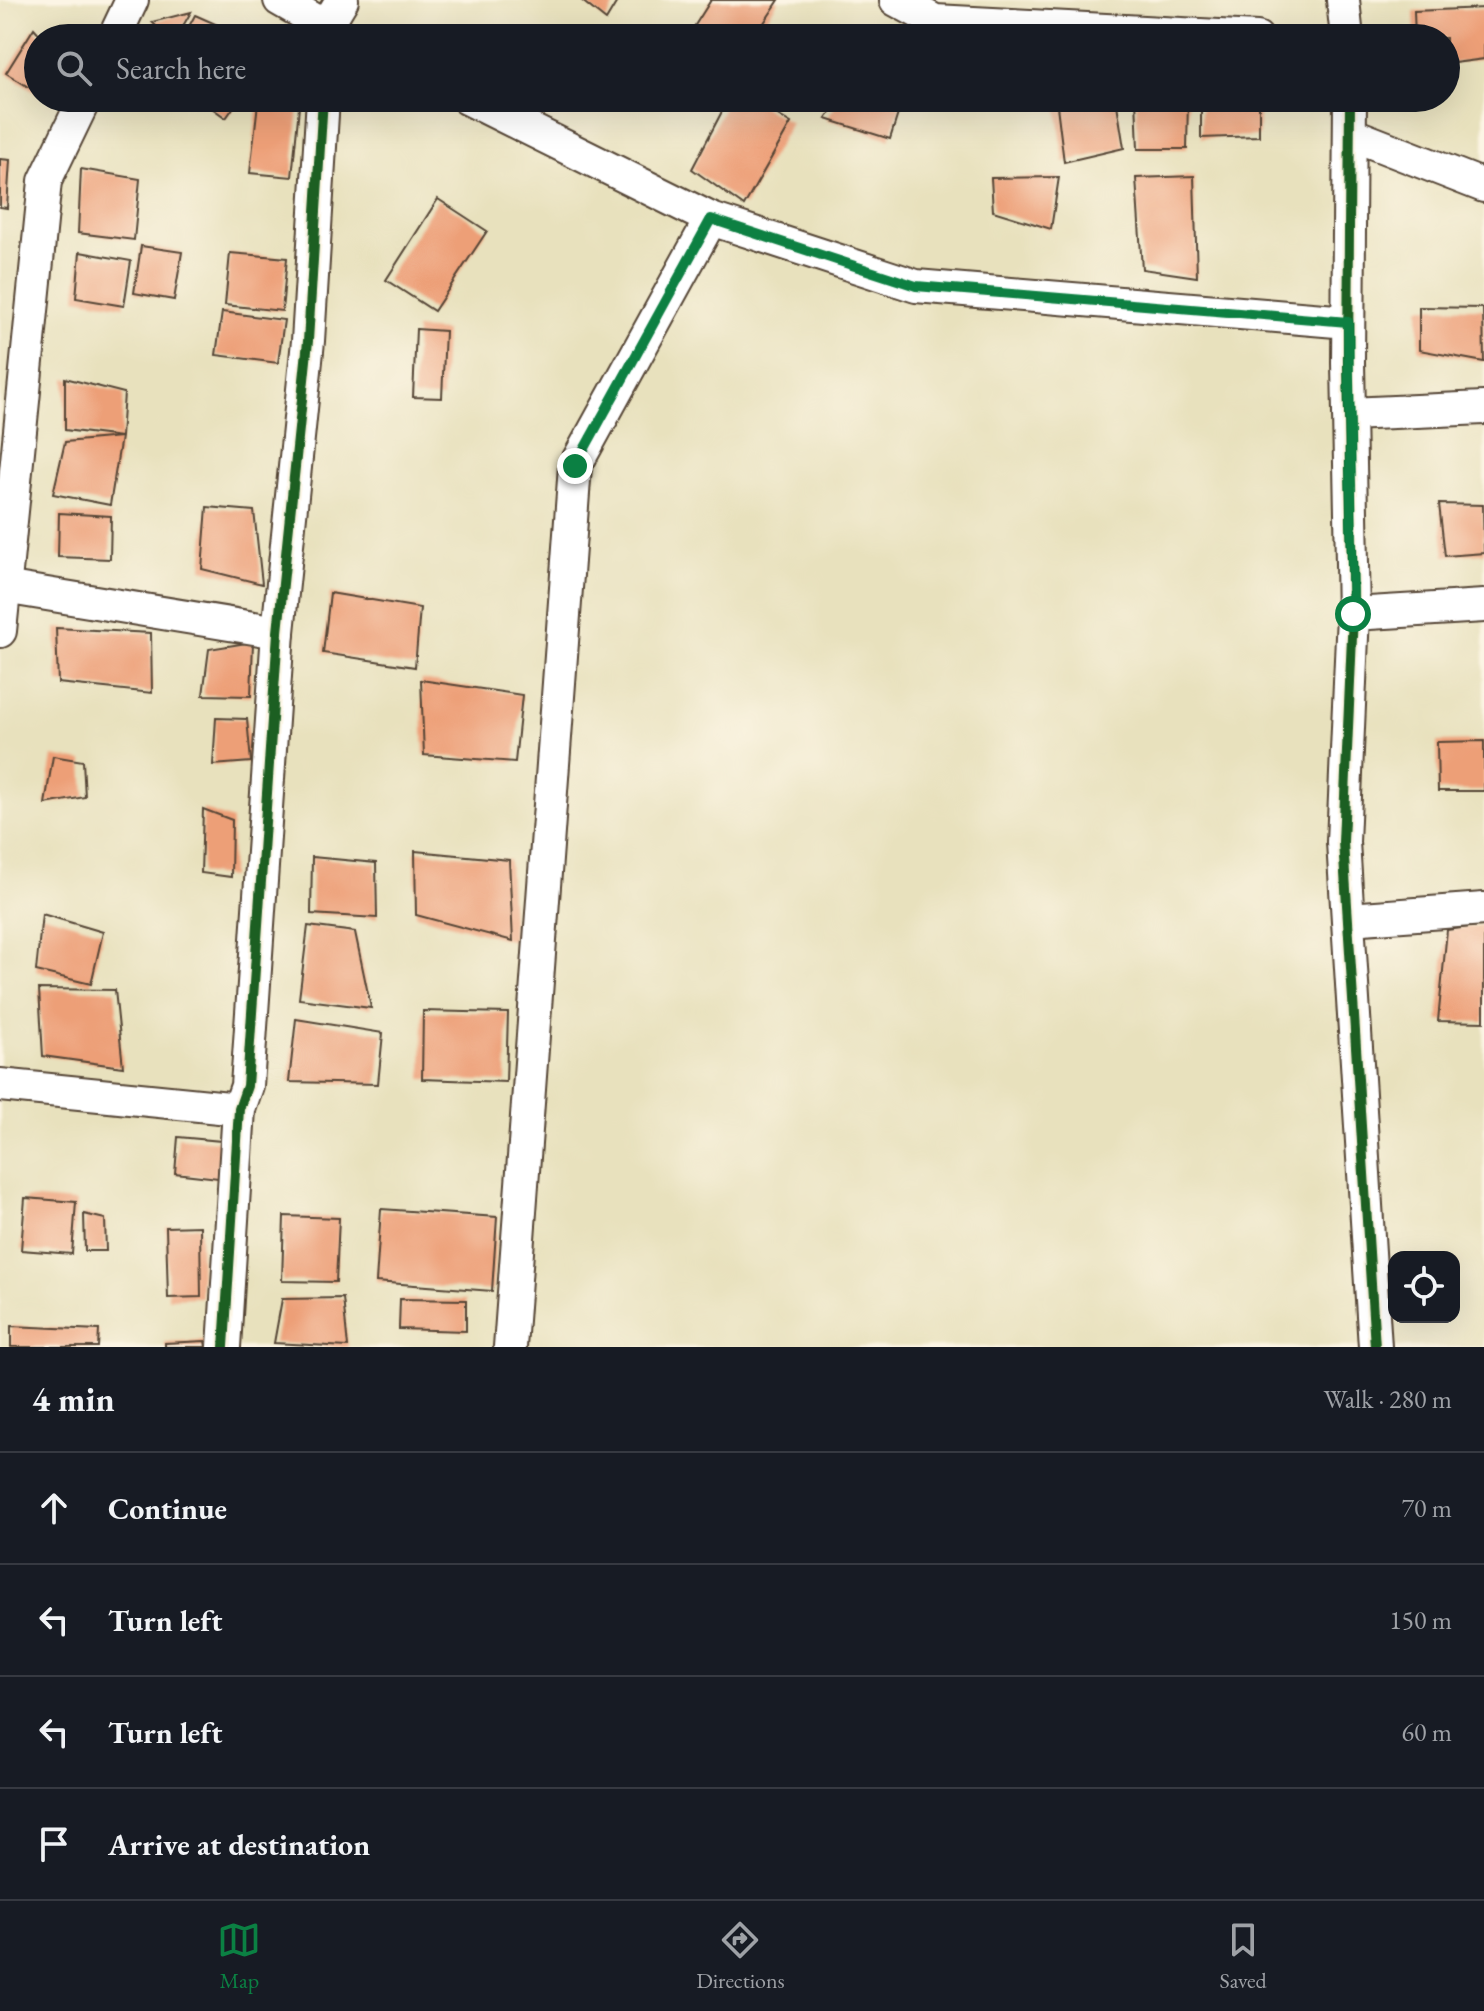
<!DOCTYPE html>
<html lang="en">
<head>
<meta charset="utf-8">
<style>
	body { margin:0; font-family:"EB Garamond",serif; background:#242831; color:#f1f3f6 }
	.controls { position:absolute; right:24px; bottom:24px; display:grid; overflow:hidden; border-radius:16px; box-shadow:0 8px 32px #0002 }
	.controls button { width:72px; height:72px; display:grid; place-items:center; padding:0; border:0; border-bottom:2px solid #363941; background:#171b24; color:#f1f3f6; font:40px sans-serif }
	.stop { position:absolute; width:24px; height:24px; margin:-18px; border:6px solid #0b8043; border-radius:50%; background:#fff }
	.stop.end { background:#0b8043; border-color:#fff; box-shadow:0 2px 8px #0008 }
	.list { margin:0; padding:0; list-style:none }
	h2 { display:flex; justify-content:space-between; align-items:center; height:104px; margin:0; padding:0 32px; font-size:34px }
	h2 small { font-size:26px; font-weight:400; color:#9ea1a6 }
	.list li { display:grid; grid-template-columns:52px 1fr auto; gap:24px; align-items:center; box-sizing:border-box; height:112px; padding:0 32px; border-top:2px solid #363941 }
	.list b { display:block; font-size:30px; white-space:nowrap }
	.list em { font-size:26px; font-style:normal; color:#9ea1a6 }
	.icon { flex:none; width:44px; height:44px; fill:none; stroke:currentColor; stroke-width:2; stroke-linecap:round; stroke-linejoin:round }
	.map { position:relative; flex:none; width:1484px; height:1347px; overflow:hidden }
	.search { position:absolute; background:#171b24; box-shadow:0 8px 32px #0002; left:24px; right:24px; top:24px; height:88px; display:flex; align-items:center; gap:20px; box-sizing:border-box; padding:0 28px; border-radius:44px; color:#9ea1a6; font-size:30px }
	.sheet { height:552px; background:#171b24 }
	nav { display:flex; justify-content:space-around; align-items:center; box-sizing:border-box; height:112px; border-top:2px solid #363941; background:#171b24; font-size:22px; color:#9ea1a6 }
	nav a { display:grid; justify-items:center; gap:4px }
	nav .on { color:#0b8043 }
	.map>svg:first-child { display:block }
	.building { fill:#ed9f77 }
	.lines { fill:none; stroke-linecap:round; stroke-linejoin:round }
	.minor-casing { stroke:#554536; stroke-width:36 }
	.minor { stroke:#fff; stroke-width:32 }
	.cycleway-casing { stroke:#fcf5e5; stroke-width:15 }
	.cycleway { stroke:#1b5e20; stroke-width:10 }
	.route { stroke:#0b8043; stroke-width:10 }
</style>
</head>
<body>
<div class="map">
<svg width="1484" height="1347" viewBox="0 0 1484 1347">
	<rect width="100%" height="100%" fill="#fcf5e5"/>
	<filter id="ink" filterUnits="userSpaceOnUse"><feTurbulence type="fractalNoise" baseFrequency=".0125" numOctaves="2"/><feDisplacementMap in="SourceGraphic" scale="16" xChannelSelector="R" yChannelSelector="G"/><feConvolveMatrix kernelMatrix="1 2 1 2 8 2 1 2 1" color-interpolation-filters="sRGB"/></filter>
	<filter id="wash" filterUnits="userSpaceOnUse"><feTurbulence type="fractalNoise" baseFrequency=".006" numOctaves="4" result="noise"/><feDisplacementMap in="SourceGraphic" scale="32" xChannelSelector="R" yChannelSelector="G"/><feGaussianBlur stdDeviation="1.8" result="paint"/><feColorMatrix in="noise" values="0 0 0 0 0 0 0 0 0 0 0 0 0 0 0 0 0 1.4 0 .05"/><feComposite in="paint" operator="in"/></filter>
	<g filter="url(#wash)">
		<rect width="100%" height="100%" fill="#e8e1bd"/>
		<g id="blocks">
			<g class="building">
				<path d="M581,0H618L606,20Z"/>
				<path d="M711,0H779L754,38H687Z"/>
				<path d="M1484,8V59L1446,64V38H1415L1414,11Z"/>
				<path d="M191,12L176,38H168L152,22Z"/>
				<path d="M195,15L229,30L225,38H183Z"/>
				<path d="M34,28L43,38H38V93L6,73Z"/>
				<path d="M198,98H240L226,118Z"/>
				<path d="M729,98H749L791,123L744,206L692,169Z"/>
				<path d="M841,98H903L890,139L826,119Z"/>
				<path d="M1056,98H1116L1124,148L1064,162Z"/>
				<path d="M1136,98H1188L1187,149H1138Z"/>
				<path d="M1201,98H1259V136L1201,138Z"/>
				<path d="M258,103L299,107L292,177L250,173Z"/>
				<path d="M0,159L10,160L7,208L0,207Z"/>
				<path d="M81,169L140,179L134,240L78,233Z"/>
				<path d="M1194,176L1197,277L1142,269L1136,178Z"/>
				<path d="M1059,177L1051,229L993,211L991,178Z"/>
				<path d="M438,199L487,231L434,311L386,280Z"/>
				<path d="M141,246L182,252L174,300L134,293Z"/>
				<path d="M80,252L131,261L124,306L76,298Z"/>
				<path d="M230,253L287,258L282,311L225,305Z"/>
				<path d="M1419,307L1483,308L1484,362L1419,350Z"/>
				<path d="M222,312L284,320L278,363L216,355Z"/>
				<path d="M416,329L445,331L442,398L413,397Z"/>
				<path d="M65,378L124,393L121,437L110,505L53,494L65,442L121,437L65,430Z"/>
				<path d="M1439,504L1483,505L1484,553L1445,556Z"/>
				<path d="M207,507L254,511L262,584L202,569Z"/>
				<path d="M59,513L111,516L110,559L58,557Z"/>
				<path d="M330,593L420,608L415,667L323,653Z"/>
				<path d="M56,628L151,633L152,693L58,683Z"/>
				<path d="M253,642L251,696L203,695L209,649Z"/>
				<path d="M421,680L522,695L515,762L424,755Z"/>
				<path d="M216,718L247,719L251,762L213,765Z"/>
				<path d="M1484,741V791H1438L1437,742Z"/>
				<path d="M53,756L83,761L85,797L45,804Z"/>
				<path d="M203,809L232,820L231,877L201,873Z"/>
				<path d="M415,851L509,860L513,941L416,915Z"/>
				<path d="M312,857L376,863L377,918L311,914Z"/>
				<path d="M42,914L103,932L91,984L36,971Z"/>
				<path d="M1484,925V1022L1438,1021L1447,930Z"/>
				<path d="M308,926L355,932L371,1008L299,999Z"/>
				<path d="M39,989L115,990L123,1067L43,1056Z"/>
				<path d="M423,1011L508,1013L506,1082L422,1079Z"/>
				<path d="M296,1019L383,1033L378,1084L289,1082Z"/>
				<path d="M178,1137L221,1141L218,1178L175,1173Z"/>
				<path d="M25,1198L76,1202L72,1254L21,1250Z"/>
				<path d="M381,1209L497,1217L492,1291L376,1282Z"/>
				<path d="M84,1214L105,1219L106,1251H85Z"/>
				<path d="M284,1216L339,1218L336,1282L282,1281Z"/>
				<path d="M200,1226L201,1297L168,1298L166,1227Z"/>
				<path d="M343,1298L348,1347L274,1343L282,1299Z"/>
				<path d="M400,1299L466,1300V1331L399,1329Z"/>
				<path d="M11,1326L99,1330L98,1347H11Z"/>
				<path d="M205,1341L206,1347H165V1343Z"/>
			</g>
		</g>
	</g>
	<g filter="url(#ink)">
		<use href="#blocks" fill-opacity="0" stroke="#554536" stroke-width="2"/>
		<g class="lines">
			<g class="minor-casing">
				<g id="minor">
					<path d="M280,0L346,38"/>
					<path d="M896,0L935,21L1257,38"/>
					<path d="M1343,0L1347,38"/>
					<path d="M114,38L132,0"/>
					<path d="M325,38V28L342,0"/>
					<path d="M467,98L711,219L916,286L1348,322"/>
					<path d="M1350,98L1348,363L1353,614L1343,842L1375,1347"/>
					<path d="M1351,134L1484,186"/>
					<path d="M1349,414L1484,408"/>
					<path d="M4,587L278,632"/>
					<path d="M1353,614L1484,606"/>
					<path d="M0,631L45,181L85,98"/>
					<path d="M1349,919L1484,909"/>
					<path d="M0,1085L239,1109"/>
					<path d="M224,1347L239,1109L247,1086L278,632L308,341L323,98"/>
					<path d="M510,1347L575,466L711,219"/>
				</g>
			</g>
			<use href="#minor" class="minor"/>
			<g class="cycleway-casing">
				<g id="cycleway">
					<path d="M1350,98L1348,363L1353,614L1343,842L1375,1347"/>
					<path d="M224,1347L239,1109L247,1086L278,632L308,341L323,98"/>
				</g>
			</g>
			<use href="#cycleway" class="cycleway"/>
		</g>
	</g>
	<g class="lines" filter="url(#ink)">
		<path class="route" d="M575,466L711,219L916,286L1348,322L1353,614"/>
	</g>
</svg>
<div class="controls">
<button><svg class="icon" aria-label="locate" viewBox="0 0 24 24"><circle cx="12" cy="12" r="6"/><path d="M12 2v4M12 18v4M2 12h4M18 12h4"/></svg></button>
</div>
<div class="stop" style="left:1353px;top:614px"></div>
<div class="stop end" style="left:575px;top:466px"></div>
<div class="search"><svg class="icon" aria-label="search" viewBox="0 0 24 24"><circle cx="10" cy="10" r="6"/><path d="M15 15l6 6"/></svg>Search here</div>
</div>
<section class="sheet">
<h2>4 min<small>Walk · 280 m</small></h2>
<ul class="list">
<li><svg class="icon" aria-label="ahead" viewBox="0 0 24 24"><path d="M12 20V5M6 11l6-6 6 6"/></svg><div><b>Continue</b></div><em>70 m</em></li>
<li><svg class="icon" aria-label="left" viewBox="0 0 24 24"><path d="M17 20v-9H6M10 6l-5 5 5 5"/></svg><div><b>Turn left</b></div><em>150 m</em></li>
<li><svg class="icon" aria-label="left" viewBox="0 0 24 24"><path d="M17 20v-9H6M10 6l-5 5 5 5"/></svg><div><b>Turn left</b></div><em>60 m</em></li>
<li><svg class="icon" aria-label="arrive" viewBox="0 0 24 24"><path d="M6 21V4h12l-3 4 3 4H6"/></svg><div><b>Arrive at destination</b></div></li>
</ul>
</section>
<nav>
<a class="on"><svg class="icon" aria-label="map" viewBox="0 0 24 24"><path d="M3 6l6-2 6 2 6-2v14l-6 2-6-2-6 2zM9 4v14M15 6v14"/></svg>Map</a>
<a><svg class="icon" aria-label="directions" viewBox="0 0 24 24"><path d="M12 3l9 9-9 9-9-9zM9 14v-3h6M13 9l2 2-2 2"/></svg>Directions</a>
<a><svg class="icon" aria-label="saved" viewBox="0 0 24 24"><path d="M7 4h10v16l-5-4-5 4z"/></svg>Saved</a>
</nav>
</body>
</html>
